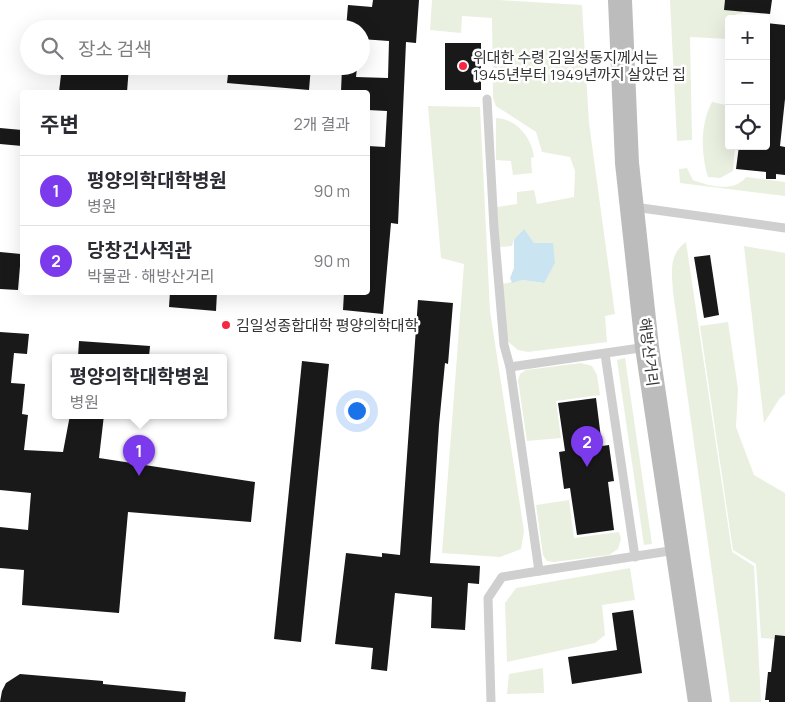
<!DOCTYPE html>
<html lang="ko">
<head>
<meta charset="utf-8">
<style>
	body { margin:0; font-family:Manrope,"Noto Sans KR",sans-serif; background:#f7f7f7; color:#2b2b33 }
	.controls { position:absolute; right:15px; top:15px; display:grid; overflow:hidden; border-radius:5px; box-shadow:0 5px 20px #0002 }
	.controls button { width:45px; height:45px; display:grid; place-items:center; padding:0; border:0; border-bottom:1px solid #e1e1e2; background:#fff; color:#2b2b33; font:25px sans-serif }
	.you { position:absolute; left:356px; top:410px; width:18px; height:18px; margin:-12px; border:4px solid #fff; border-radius:50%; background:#1a73e8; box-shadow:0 0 0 8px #1a73e833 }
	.badge { display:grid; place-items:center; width:32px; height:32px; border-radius:50%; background:#7c3aed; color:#fff; font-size:16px; font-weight:700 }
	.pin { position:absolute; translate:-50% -41px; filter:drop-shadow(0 1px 2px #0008) }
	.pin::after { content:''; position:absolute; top:26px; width:18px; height:15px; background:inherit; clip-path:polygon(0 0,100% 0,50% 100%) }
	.popup { position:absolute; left:52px; top:354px; width:175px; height:65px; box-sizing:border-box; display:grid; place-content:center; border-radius:5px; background:#fff; filter:drop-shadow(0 1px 4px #0005); font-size:16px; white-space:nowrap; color:#7c7c81 }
	.popup b { font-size:19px; color:#2b2b33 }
	.popup::after { content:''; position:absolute; left:50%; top:100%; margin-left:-10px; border:10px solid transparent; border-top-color:#fff }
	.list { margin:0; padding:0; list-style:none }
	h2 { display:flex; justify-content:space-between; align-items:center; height:65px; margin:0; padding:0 20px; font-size:21px }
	h2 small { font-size:16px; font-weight:400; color:#7c7c81 }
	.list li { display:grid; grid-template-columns:32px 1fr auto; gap:15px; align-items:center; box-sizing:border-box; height:70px; padding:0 20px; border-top:1px solid #e1e1e2 }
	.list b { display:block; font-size:19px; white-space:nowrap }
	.list p { margin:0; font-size:16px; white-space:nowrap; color:#7c7c81 }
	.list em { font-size:16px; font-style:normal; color:#7c7c81 }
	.icon { flex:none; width:28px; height:28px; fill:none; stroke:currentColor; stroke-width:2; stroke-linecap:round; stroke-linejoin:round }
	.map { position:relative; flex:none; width:785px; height:702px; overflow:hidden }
	.search { position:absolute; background:#fff; box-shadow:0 5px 20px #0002; left:20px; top:20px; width:350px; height:55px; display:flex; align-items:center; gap:12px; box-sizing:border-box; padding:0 18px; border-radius:28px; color:#7c7c81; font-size:19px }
	.panel { position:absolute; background:#fff; box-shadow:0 5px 20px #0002; left:20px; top:90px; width:350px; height:205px; border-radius:5px }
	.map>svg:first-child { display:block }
	.green { fill:#e9f0e0 }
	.water { fill:#cbe4f1 }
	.building { fill:#191919 }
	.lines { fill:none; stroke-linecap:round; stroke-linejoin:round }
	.service { stroke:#cfcfcf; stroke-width:9 }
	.secondary { stroke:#bcbcbc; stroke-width:24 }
	.poi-dot { fill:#f72741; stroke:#fff; stroke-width:2 }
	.labels { text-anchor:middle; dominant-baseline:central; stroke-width:5; stroke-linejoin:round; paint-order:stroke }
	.poi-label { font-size:15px; fill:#323232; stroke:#fff; text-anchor:start }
	.street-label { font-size:15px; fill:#323232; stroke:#fff }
</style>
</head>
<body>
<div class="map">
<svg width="785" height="702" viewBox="0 0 785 702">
	<rect width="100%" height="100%" fill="#fff"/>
	<g class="green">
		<path d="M432,0H499L582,5L589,123L615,314L605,316L607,342L528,352L518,350L506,340L502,284L522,280L543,283L534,243L514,240L512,246L499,247L497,207L517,204V192L534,190L537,204L574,197L575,171L570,157L542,152L536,132L496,106L493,98L492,18L462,16L461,33L430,30Z"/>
		<path d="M670,0H744L742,13L736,14L735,19H729V39L690,37L692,140L677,141Z"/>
		<path d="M712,102L726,105L729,110V146H735L733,171L720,178L708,177C701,153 700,124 712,102Z"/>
		<path d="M428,106L480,107L490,311L524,531L521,549L500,557L442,553L464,264L441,258Z"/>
		<path d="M496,118C516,118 532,138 534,157L531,158L532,173L513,175L511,161L496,160Z"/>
		<path d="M687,168L693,180C709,186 734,193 746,177L785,182V196L680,183L679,169Z"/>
		<path d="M686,242L732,552L754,566L761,702H730L673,292C672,272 668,255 686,242Z"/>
		<path d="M744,246L785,253V394L780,398L764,423Z"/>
		<path d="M728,322L738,389L736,427L754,475L785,493V640L761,638L756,564L733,550L700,326Z"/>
		<path d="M625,358L652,544L644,545L617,360Z"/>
		<path d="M581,363L592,366L597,375L600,395L556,401L561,438L527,441L518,380L520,374L526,370Z"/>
		<path d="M569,500L574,538L619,532L621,539L618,549L609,555L554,562L547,561L543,555L536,505Z"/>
		<path d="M630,568L635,600L602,605L605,635L595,643L507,662L505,603L516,588Z"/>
		<path d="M543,668L544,693L507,694L509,674Z"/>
	</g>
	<path class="water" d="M524,229L534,243H553L555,263L544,283L522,280L512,283L510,278L514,268V240Z"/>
	<g class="building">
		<path d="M373,0H419L416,43L406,42L398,224L391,223L383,314L343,310L344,292H368V146L385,147L387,111L368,110V92H341L342,67L357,68L356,77L388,78L389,41L361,39V29H346L348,5L372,7Z"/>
		<path d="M725,0H772L770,14L724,10Z"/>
		<path d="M766,23L785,25V99L780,146L785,147V175L776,174V179H766V172L736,169L739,146H766Z"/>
		<rect x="445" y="43" width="36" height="47"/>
		<path d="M62,66H129L127,92H59Z"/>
		<path d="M229,66H311L309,90L227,83Z"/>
		<path d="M0,128L22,130V146L0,144Z"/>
		<path d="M0,252L21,254L18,290L0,289Z"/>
		<path d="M710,255L719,315L704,318L694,257Z"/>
		<path d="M170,292H217L216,311L169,307Z"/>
		<path d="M418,300L453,303L448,364L445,363L439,425L430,563L480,566L479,584L468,583L465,630L431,628L432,597L395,593L387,671L371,669L373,648L335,644L346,553L382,557V553L400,555Z"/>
		<path d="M0,332L29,334L27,354L14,353L11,383L25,384L22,414L28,415L24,450L63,452L70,415H104L99,458L255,482L251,522L128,512L119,613L22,605L24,570L0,568V527L28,530L31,493L0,490Z"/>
		<path d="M79,341L150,346L149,357H78Z"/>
		<path d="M302,361L329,364L301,642L274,639Z"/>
		<path d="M596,398L602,446L609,445L614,481L608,482L614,530L577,535L570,488L564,489L559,452L565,451L558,403Z"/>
		<path d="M633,610L642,673L572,684L568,657L617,650L612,613Z"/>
		<path d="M775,635L785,636V702H769V700H765L768,672H771Z"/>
		<path d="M20,674L103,681V684L186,692L185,702H0L2,691L6,683Z"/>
	</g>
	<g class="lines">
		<g class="service">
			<path d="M487,99L494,228L504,345L510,367L539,571L502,577L488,598L491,702"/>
			<path d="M634,207L785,228"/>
			<path d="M605,354L635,557"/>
			<path d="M510,367L647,347"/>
			<path d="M539,571L676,550"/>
		</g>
		<path class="secondary" d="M620,0L627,163L647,347L700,702"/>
	</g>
	<g class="poi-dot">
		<circle cx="463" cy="66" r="5"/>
		<circle cx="226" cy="325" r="5"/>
	</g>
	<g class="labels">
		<g class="poi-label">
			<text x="473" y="57">위대한 수령 김일성동지께서는<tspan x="473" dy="17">1945년부터 1949년까지 살았던 집</tspan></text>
			<text x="236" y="325">김일성종합대학 평양의학대학</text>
		</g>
		<g class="street-label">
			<text transform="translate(649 352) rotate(83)">해방산거리</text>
		</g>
	</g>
</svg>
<div class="controls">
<button>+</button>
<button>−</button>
<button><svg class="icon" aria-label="locate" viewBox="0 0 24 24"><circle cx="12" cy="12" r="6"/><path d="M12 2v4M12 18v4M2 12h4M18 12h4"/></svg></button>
</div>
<div class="you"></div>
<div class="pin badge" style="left:139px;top:476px">1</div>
<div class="popup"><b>평양의학대학병원</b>병원</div>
<div class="pin badge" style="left:587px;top:467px">2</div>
<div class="search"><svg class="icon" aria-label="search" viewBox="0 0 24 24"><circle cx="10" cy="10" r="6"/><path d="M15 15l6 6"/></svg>장소 검색</div>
<section class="panel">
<h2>주변<small>2개 결과</small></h2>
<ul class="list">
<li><span class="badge">1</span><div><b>평양의학대학병원</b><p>병원</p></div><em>90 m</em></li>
<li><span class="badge">2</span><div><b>당창건사적관</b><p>박물관 · 해방산거리</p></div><em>90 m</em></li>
</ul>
</section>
</div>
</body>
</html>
